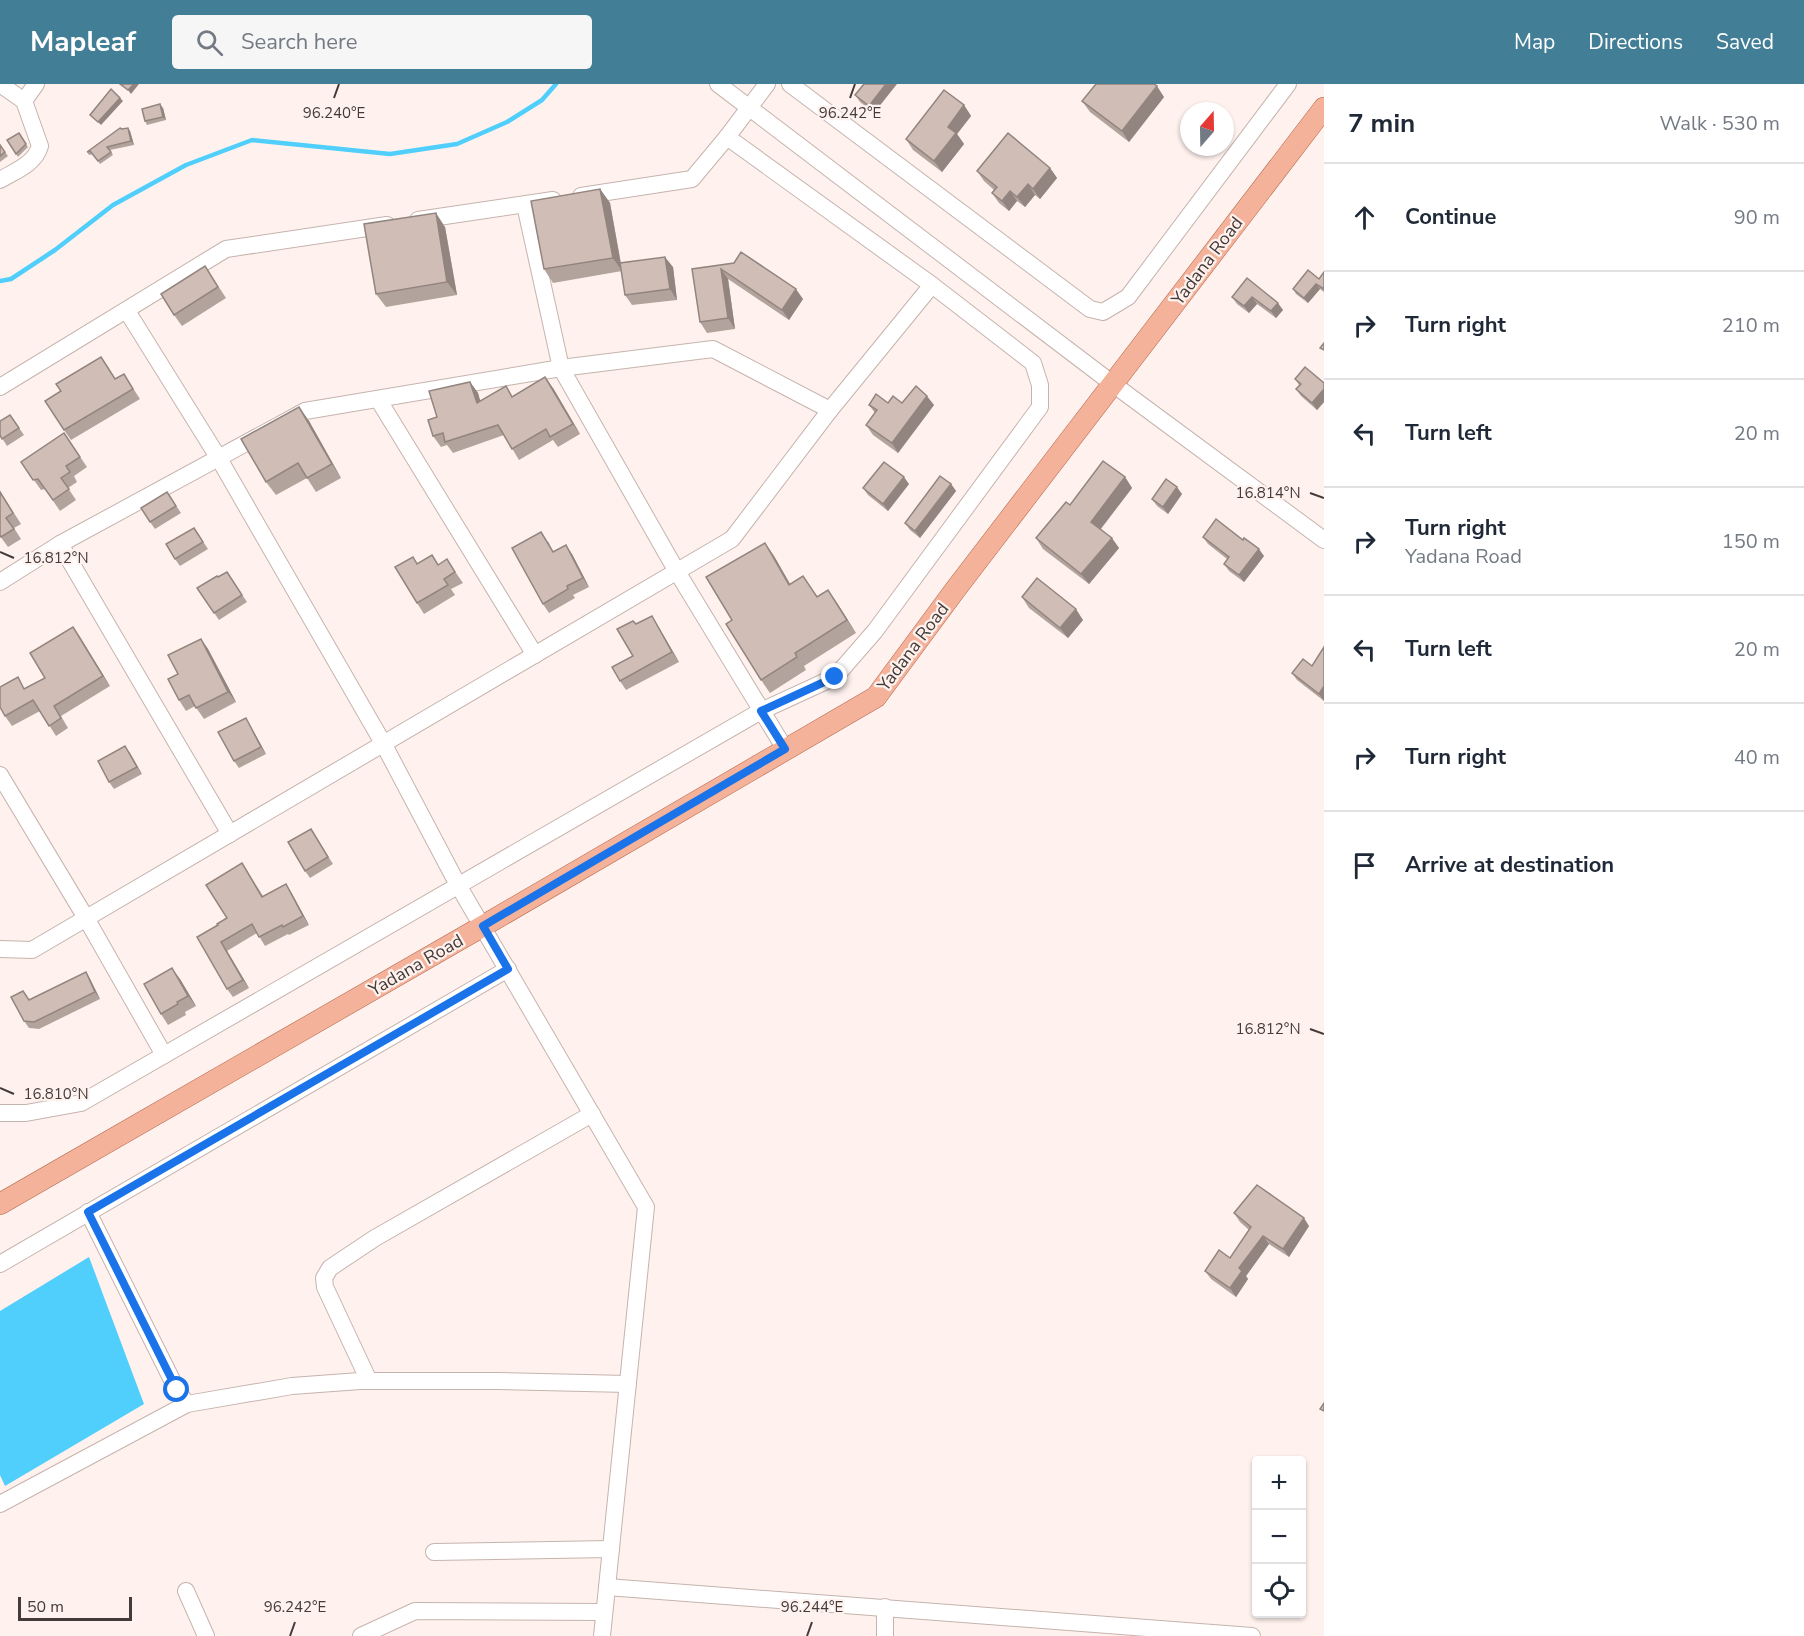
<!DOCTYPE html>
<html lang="en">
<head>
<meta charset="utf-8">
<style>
	body { margin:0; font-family:"Nunito Sans",sans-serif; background:#f6f6f7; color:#1f2937 }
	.controls { position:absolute; right:18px; bottom:18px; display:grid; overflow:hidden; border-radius:6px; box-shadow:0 2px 4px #0004 }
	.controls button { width:54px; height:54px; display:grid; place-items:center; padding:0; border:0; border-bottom:2px solid #e0e1e3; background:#fff; color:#1f2937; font:30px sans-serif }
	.compass { position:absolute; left:1180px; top:18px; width:54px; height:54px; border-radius:50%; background:#fff; box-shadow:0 2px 4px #0004; rotate:20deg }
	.scale { position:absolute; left:18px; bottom:15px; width:114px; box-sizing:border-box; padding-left:6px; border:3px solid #433b38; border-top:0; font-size:16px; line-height:21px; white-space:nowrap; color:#433b38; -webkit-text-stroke:4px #fff2ee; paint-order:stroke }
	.stop { position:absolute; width:18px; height:18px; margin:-14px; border:4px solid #1a73e8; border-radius:50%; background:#fff }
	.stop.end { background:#1a73e8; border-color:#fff; box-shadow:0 2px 6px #0008 }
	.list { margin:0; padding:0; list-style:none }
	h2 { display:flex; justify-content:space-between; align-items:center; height:78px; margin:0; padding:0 24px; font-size:26px }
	h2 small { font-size:20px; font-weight:400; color:#747a83 }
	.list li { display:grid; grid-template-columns:39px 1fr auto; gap:18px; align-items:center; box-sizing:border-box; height:108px; padding:0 24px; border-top:2px solid #e0e1e3 }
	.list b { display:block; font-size:22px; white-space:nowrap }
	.list p { margin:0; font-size:20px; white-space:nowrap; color:#747a83 }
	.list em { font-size:20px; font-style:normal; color:#747a83 }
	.icon { flex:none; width:33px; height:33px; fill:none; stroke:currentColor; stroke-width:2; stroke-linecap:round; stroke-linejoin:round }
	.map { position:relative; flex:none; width:1324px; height:1552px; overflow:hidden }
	header { display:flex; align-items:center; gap:36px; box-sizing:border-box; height:84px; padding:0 30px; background:#427e95; color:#fff }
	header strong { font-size:28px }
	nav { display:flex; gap:33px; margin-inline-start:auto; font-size:21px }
	.search { width:420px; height:54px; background:#f6f6f7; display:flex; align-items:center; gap:15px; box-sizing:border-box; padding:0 21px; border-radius:6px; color:#747a83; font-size:22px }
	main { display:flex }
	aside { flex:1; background:#fff }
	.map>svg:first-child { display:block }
	.water { fill:#50cffc }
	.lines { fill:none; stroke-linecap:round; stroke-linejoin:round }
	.stream { stroke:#50cffc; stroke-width:4.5 }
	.minor-casing { stroke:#c6b3ad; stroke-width:18 }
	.major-casing { stroke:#b2674c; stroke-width:22 }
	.minor { stroke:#fff; stroke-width:16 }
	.major { stroke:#f5b29a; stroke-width:21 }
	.wall { fill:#b3a39d }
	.shaded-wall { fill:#92847f }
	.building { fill:#d0bdb6; stroke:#92847f; stroke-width:1.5 }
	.route { stroke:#1a73e8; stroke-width:8 }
	.ticks { fill:none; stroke:#433b38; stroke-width:2 }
	.labels { text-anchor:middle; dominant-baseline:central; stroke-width:4.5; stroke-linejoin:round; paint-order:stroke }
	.street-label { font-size:18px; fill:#433b38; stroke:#fff2ee }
	.ticks-label { font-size:15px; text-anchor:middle; fill:#433b38; stroke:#fff2ee; stroke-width:4.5; stroke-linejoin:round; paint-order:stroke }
</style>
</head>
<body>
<header>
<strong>Mapleaf</strong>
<div class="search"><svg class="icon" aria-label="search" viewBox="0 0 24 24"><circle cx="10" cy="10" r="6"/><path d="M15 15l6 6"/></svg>Search here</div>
<nav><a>Map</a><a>Directions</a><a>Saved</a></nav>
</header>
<main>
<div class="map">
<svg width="1324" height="1552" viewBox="0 0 1324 1552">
	<rect width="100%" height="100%" fill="#fff2ee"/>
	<path class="water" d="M89,1173L144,1320L5,1402L0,1391V1227Z"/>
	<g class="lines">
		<path class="stream" d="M0,197L11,195L55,166L113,121L186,81L252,56L390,70L457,60L507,38L542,16L556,0"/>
		<g class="minor-casing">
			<g id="minor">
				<path d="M0,0L24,17L36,0"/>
				<path d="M718,0L1113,300L1324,456"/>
				<path d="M790,0L1090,225L1103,228L1128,213L1288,0"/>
				<path d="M0,96C15,87 35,80 40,62L24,17"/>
				<path d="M581,112L692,95L727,53L767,0"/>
				<path d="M525,121L561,284L676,486L785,665"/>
				<path d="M418,136L553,116"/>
				<path d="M127,227L218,373L383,659L458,801L646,1123L602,1552"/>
				<path d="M0,303L226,165L387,141"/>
				<path d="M378,315L535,571"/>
				<path d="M60,460L230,750"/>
				<path d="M0,498L60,460L305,327L561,284L713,265L830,326"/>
				<path d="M0,691L86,834L164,971"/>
				<path d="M0,865L32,866L732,455L830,326L932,201"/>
				<path d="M0,1029H26L81,1019L761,627L835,593L875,547L1040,323V301L1033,279L932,201L727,53"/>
				<path d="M88,1128L177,1306L187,1320L292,1302L360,1297H498L628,1300"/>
				<path d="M0,1180L508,885"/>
				<path d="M369,1297L325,1203L324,1194L330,1184L375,1154L592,1030"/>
				<path d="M0,1420L187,1320"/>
				<path d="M434,1468L611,1465"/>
				<path d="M607,1503L1252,1552"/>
				<path d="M186,1507L206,1552"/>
				<path d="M361,1552L415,1527L604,1528"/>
				<path d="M885,1552V1523"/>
			</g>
		</g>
		<g class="major-casing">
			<path id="major" d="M0,1120L483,842L876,613L955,506L1324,24"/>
		</g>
		<use href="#minor" class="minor"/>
		<use href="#major" class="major"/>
	</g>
	<g class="wall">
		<path d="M864,0L874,29L860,18L855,11Z"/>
		<path d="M1164,13L1129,58L1090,28L1082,17Z"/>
		<path d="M964,21L971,32L957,50L964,60L942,88L913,66L906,55Z"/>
		<path d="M163,24L166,36L147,41L145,37Z"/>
		<path d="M122,45L130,47L134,61L110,66L113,71L100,80L93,70L89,71L87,68Z"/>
		<path d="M19,49L28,63L18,73L7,56Z"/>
		<path d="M0,61L8,72L0,78Z"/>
		<path d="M1050,84L1057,94L1040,115L1035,111L1025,123L1017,117L1009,127L999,119L992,109L994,106L984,97L977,87Z"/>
		<path d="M600,105L610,119L621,179L673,183L677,216L632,221L625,211L622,187L553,199L544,185Z"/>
		<path d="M445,143L457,211L386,223L376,210Z"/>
		<path d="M734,179L803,215L789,236L728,195L735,245L707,249L700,238L692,185Z"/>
		<path d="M205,182L226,214L182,242L174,231Z"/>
		<path d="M1324,188V208L1320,205L1308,219L1296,210L1293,205L1319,195Z"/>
		<path d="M1247,194L1283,226L1276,234L1257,220L1249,229L1237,220L1232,213Z"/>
		<path d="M108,283L115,295L124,290L140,315L71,356L64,346Z"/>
		<path d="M1295,295L1324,299V318L1317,326L1301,312L1296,305L1299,301Z"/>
		<path d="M470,298L478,309L480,317L506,302L512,312L553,304L580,350L558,363L553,356L519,376L504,351L453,369L447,361L441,363L433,352L437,333Z"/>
		<path d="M888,319H902L934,321L898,369L873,351L866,341L875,329L869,321Z"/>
		<path d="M299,323L309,337L341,394L316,408L307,394L276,411L266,398Z"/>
		<path d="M10,331L24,351L7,362L0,351Z"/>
		<path d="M64,349L87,383L74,392L77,398L68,404L76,416L60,427L45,405L41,406L21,378Z"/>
		<path d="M1125,393L1132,404L1101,445L1119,464L1089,500L1043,465L1036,454Z"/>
		<path d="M909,400L888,427L868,411L863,404Z"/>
		<path d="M951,400L956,407L920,454L910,446L905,439Z"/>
		<path d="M0,407L21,440L14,444L21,455L8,463L0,452Z"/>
		<path d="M167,408L181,429L155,445L150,438Z"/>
		<path d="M1182,410L1168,430L1157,422L1152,415Z"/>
		<path d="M194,444L208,465L180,482L175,475Z"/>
		<path d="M1203,453L1264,472L1244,498L1229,487L1224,480L1227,475L1208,460Z"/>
		<path d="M548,457L553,468L572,470L589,503L573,511L575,514L549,529L543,520Z"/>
		<path d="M765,459L774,472L790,500L818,513L837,519L856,549L804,582L806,586L770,609L761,596L732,536Z"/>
		<path d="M413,473L418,480L438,481L454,486L463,499L451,505L455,511L424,530L417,519Z"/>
		<path d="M227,488L247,518L219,536L197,504Z"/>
		<path d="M1022,513L1083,536L1068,554L1029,524Z"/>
		<path d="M652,532L658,542L679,578L626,606L620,597L633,572L636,540Z"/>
		<path d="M73,543L110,602L61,632L68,644L56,652L40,627L12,642L5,632L25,604L45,594Z"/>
		<path d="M201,555L208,565L236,618L204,635L195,622L186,627L179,616L178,590Z"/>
		<path d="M1324,563V617L1297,596L1292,589L1312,582Z"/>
		<path d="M250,641L266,670L239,684L234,677Z"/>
		<path d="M125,662L142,690L114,705L109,698Z"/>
		<path d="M311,745L333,780L310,794L305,787Z"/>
		<path d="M242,779L263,812L291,808L309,841L289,851L288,850L265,862L257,849L227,867L249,904L233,913L227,905L218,841L227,834Z"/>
		<path d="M86,888L90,895L100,915L39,945L29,944L24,937L30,916Z"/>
		<path d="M180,895L196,922L185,928L186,931L168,941L161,930Z"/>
		<path d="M1234,1129L1309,1142L1289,1173L1269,1160L1246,1192L1248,1195L1236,1213L1211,1195L1205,1187L1230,1174L1249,1146L1240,1138Z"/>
	</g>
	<g class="shaded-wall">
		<path d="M134,0H139L131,10L128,6Z"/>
		<path d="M886,0H897L874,29L869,22Z"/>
		<path d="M1157,2L1164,13L1129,58L1122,47Z"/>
		<path d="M120,14L123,17L101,41L98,38Z"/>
		<path d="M160,20L163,24L166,36L163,33Z"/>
		<path d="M964,21L971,32L957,50L964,60L942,88L934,77L948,43Z"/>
		<path d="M128,44L130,47L134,61L131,57Z"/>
		<path d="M1050,84L1057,94L1040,115L1033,105Z"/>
		<path d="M1028,100L1035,111L1025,123L1017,113Z"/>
		<path d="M600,105L610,119L622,187L613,174Z"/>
		<path d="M1010,107L1017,117L1009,127L1002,117Z"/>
		<path d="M436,129L445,143L457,211L447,198Z"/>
		<path d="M665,173L673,183L677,216L670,205Z"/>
		<path d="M721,185L728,195L735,245L728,234Z"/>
		<path d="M1316,200L1320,205L1308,219L1304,214Z"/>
		<path d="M796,205L803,215L789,236L782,226Z"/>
		<path d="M1252,213L1257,220L1249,229L1244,222Z"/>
		<path d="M1278,219L1283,226L1276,234L1271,227Z"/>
		<path d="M545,293L553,304L580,350L573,340Z"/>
		<path d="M470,298L478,309L484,330L477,319Z"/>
		<path d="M1324,305V318L1317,326L1312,319Z"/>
		<path d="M927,312L934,321L898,369L892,359Z"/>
		<path d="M299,323L309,337L341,394L332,380Z"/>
		<path d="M904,393L909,400L888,427L883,420Z"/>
		<path d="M1125,393L1132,404L1098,448L1091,438Z"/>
		<path d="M951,400L956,407L920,454L915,447Z"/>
		<path d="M1177,403L1182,410L1168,430L1163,423Z"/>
		<path d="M1112,454L1119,464L1089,500L1081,490Z"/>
		<path d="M765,459L774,472L798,514L789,501Z"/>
		<path d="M566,461L572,470L589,503L583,494Z"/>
		<path d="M1259,465L1264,472L1244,498L1239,491Z"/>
		<path d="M828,506L837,519L856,549L847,536Z"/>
		<path d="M1076,525L1083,536L1068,554L1060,544Z"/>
		<path d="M652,532L658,542L679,578L672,568Z"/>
		<path d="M73,543L80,553L110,602L103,592Z"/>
		<path d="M201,555L208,565L236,618L228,608Z"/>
		<path d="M1324,602V617L1319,610Z"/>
		<path d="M246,634L250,641L266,670L261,663Z"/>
		<path d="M125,662L130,669L142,690L137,683Z"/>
		<path d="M286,800L291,808L309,841L303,832Z"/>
		<path d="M221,858L227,867L249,904L243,896Z"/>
		<path d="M172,884L180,895L196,922L188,912Z"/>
		<path d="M86,888L90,895L100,915L95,908Z"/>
		<path d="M1304,1134L1309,1142L1289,1173L1283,1165Z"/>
		<path d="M1263,1152L1269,1160L1246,1192L1248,1195L1236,1213L1230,1204L1239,1184Z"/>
	</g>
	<g class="building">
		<path d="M120,0H134L128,6Z"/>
		<path d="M864,0H886L869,22L855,11Z"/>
		<path d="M1096,0H1154L1157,2L1122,47L1082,17Z"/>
		<path d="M111,5L120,14L98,38L90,31Z"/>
		<path d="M944,6L964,21L948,43L956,49L934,77L906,55Z"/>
		<path d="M160,20L163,33L145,37L142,25Z"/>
		<path d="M120,44L122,45L128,44L131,57L107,63L111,68L98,77L90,67L87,68Z"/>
		<path d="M19,49L26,60L16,70L7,56Z"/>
		<path d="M1008,49L1050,84L1033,105L1028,100L1017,113L1010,107L1002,117L992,109L997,103L977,87Z"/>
		<path d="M0,61L5,68L0,72Z"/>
		<path d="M600,105L613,174L544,185L531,117Z"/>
		<path d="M436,129L447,198L376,210L364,140Z"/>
		<path d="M741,168L796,205L782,226L721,185L728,234L700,238L692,185L734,179Z"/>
		<path d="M665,173L670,205L625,211L620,179Z"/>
		<path d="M205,182L218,203L174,231L161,210Z"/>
		<path d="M1308,186L1319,195L1324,188V205L1316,200L1304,214L1293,205Z"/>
		<path d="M1247,194L1278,219L1271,227L1252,213L1244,222L1232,213Z"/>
		<path d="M1324,259V266L1320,264Z"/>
		<path d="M101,273L115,295L124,290L133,305L64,346L45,317L61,307L56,300Z"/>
		<path d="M1305,283L1324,299V305L1312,319L1296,305L1301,300L1295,295Z"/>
		<path d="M545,293L573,340L550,353L546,345L512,365L498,341L445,358L443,349L433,352L428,336L437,333L429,307L470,298L477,319L506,302L512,313Z"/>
		<path d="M916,302L927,312L892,359L866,341L877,326L869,321L876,310L888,319L893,312L902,319Z"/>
		<path d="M299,323L332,380L307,394L298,379L266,398L241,355Z"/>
		<path d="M10,331L19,344L2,355L0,351V337Z"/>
		<path d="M64,349L80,373L66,382L70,388L61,394L69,405L53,416L38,395L33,396L21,378Z"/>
		<path d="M1103,377L1125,393L1091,438L1112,454L1081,490L1036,454L1066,418L1070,421Z"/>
		<path d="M884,378L904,393L883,420L863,404Z"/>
		<path d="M940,392L951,400L915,447L905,439Z"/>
		<path d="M1166,395L1177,403L1163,423L1152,415Z"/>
		<path d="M0,408L13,429L6,434L14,445L1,453L0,451Z"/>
		<path d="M167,408L176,422L150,438L141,424Z"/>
		<path d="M1216,435L1243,456L1244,454L1259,465L1239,491L1224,480L1229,473L1203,453Z"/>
		<path d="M194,444L203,458L175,475L166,460Z"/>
		<path d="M541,448L553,468L566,461L583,494L567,502L568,505L543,520L512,464Z"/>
		<path d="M765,459L789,501L803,492L817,513L828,506L847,536L795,569L797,573L761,596L726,540L732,536L706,493Z"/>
		<path d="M432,471L438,481L447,475L455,488L444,495L448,501L417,519L395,483L413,473L417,480Z"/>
		<path d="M227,488L242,511L214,529L197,504L217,492L218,493Z"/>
		<path d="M1037,494L1076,525L1060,544L1022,513Z"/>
		<path d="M652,532L672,568L620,597L612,583L633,572L617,545L633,537L636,540Z"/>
		<path d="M73,543L103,592L54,622L61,634L49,642L33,616L5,632L0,623V603L18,593L24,605L45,594L30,569Z"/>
		<path d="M201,555L228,608L196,624L189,611L179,616L168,595L178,590L168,571Z"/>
		<path d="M1324,563V602L1319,610L1292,589L1303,575L1312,582Z"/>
		<path d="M246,634L261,663L234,677L218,648Z"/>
		<path d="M125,662L137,683L109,698L98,677Z"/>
		<path d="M311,745L328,773L305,787L288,758Z"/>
		<path d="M242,779L262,813L286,800L303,832L283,843L282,841L259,853L252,840L221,858L243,896L227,905L197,853L218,841L217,840L227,834L206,801Z"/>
		<path d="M172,884L188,912L177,918L178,920L161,930L144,900Z"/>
		<path d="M86,888L95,908L34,938L24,937L11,913L23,907L29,916Z"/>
		<path d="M1257,1101L1304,1134L1283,1165L1263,1152L1239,1184L1242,1187L1230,1204L1205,1187L1219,1166L1230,1174L1251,1143L1234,1129Z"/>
		<path d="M1324,1319V1327L1320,1325Z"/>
	</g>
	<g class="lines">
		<path class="route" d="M177,1306L88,1128L508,885L483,842L785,665L761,627L835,593"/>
	</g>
	<path class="ticks" d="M334,14L339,0M850,14L855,0M1310,409L1324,414M0,468L14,474M1310,945L1324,950M0,1004L14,1010M290,1552L295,1538M807,1552L812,1538"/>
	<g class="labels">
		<g class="street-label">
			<text transform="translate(1207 177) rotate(-53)">Yadana Road</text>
			<text transform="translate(913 563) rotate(-53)">Yadana Road</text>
			<text transform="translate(416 881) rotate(-30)">Yadana Road</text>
		</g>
	</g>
	<g class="ticks-label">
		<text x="850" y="34">96.242°E</text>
		<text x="334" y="34">96.240°E</text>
		<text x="1268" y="414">16.814°N</text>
		<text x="56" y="479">16.812°N</text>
		<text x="1268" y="950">16.812°N</text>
		<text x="56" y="1015">16.810°N</text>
		<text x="295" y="1528">96.242°E</text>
		<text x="812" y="1528">96.244°E</text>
	</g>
</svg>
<div class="controls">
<button>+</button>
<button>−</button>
<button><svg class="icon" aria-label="locate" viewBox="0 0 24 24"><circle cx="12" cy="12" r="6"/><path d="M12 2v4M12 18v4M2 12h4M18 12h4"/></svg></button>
</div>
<svg class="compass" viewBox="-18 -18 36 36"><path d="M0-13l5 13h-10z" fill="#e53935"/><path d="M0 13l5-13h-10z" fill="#747a83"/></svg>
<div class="scale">50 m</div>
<div class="stop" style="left:177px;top:1306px"></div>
<div class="stop end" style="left:835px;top:593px"></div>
</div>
<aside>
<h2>7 min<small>Walk · 530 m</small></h2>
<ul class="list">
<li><svg class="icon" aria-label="ahead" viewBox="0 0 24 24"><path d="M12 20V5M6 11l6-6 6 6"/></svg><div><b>Continue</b></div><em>90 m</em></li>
<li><svg class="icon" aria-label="right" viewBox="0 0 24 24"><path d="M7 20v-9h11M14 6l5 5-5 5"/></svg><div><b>Turn right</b></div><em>210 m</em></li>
<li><svg class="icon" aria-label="left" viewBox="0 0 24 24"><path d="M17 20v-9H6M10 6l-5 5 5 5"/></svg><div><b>Turn left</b></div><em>20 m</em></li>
<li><svg class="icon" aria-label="right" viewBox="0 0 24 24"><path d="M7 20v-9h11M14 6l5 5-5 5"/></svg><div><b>Turn right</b><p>Yadana Road</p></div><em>150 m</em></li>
<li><svg class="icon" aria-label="left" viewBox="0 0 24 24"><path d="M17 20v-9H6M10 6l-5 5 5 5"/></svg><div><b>Turn left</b></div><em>20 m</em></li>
<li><svg class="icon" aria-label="right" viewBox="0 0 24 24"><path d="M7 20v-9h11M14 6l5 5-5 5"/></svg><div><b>Turn right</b></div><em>40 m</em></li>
<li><svg class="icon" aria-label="arrive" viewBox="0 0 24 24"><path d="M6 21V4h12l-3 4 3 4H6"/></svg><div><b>Arrive at destination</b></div></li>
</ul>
</aside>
</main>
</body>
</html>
